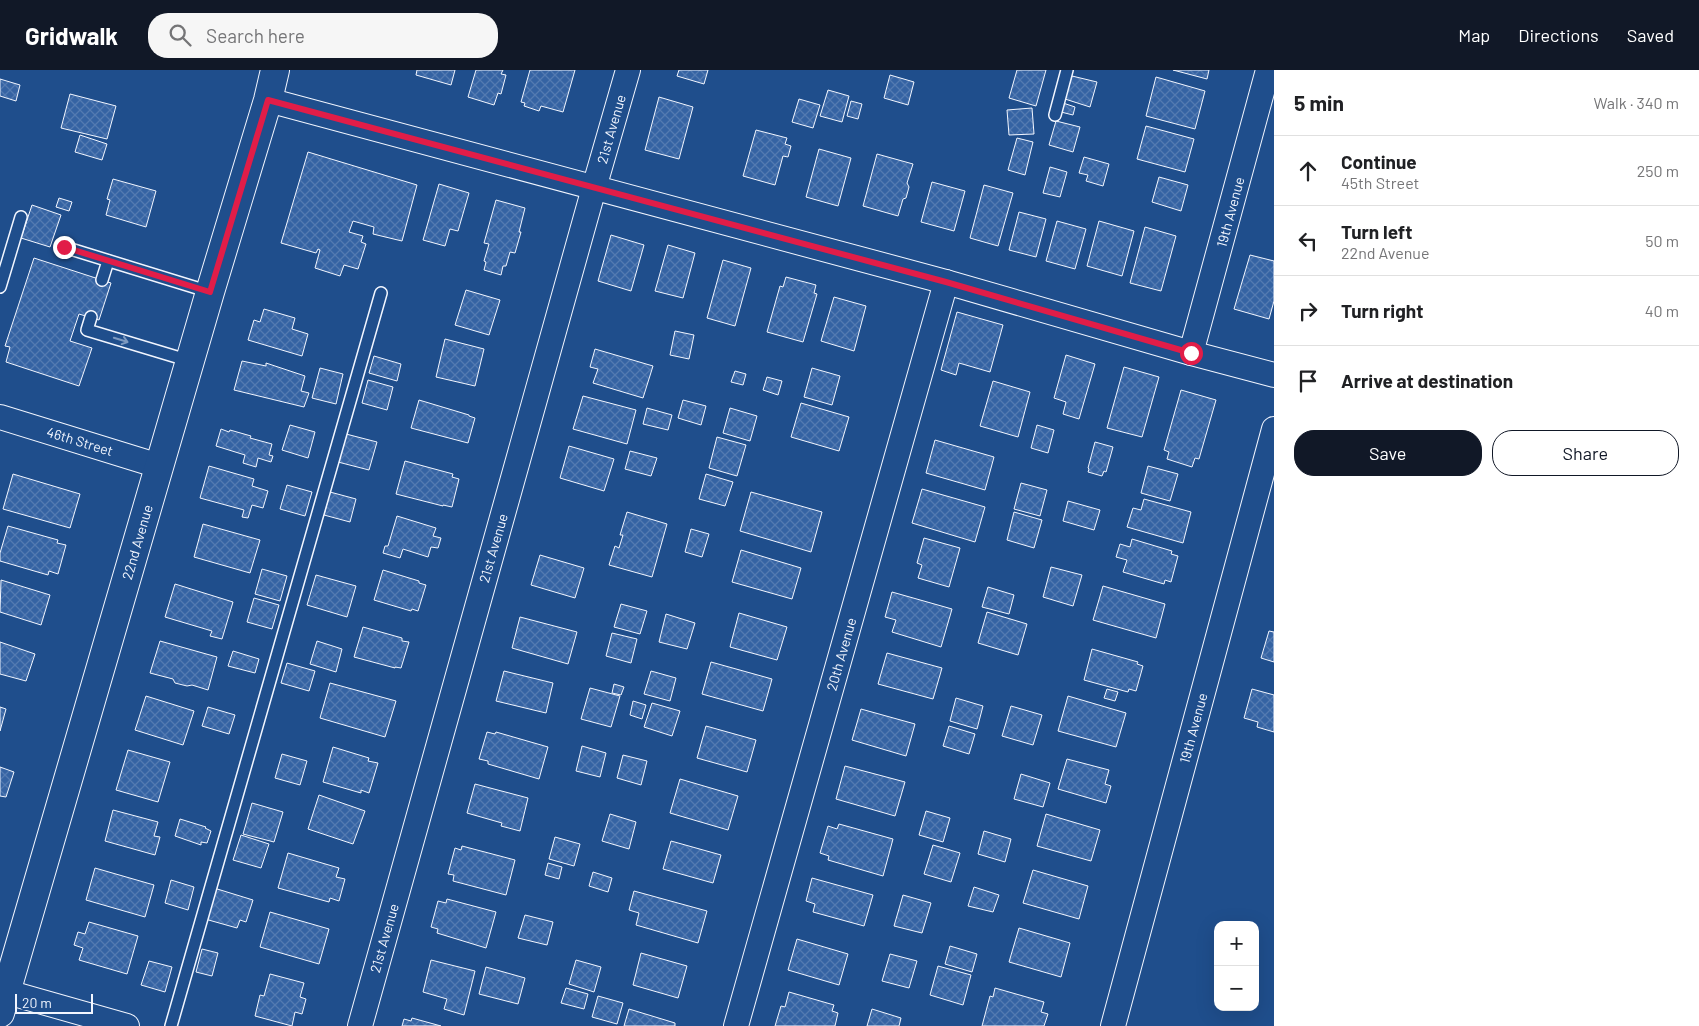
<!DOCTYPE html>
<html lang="en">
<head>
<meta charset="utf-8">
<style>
	body { margin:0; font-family:Barlow,sans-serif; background:#f6f6f6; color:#202124 }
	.controls { position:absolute; right:15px; bottom:15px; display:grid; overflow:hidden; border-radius:10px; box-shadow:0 5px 20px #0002 }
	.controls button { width:45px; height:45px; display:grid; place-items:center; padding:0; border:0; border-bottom:1px solid #e0e0e0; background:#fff; color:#202124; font:25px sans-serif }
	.scale { position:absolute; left:15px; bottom:12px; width:78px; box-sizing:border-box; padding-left:5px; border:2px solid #f2f6ff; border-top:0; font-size:14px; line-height:18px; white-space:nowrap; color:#f2f6ff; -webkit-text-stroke:4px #1f4e8c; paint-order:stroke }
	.stop { position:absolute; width:15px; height:15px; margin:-11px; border:4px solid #e11d48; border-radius:50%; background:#fff }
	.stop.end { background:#e11d48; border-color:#fff; box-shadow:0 1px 5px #0008 }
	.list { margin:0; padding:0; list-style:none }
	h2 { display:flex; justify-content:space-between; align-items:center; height:65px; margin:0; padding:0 20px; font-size:21px }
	h2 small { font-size:16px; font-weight:400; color:#757577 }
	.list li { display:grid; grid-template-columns:32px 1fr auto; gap:15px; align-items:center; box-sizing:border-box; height:70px; padding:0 20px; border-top:1px solid #e0e0e0 }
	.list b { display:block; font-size:19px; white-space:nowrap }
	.list p { margin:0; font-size:16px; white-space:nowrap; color:#757577 }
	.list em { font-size:16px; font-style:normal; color:#757577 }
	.actions { display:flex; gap:10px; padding:15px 20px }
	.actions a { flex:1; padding:11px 0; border:1px solid #111827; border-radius:20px; text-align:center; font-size:18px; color:#111827 }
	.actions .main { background:#111827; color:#fff }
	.icon { flex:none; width:28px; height:28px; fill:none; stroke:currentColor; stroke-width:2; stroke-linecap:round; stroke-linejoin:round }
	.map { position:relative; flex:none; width:1274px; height:956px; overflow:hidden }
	header { display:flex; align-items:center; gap:30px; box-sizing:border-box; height:70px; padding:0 25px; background:#111827; color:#fff }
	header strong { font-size:24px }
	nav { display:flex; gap:28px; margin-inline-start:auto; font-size:18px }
	.search { width:350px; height:45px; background:#f6f6f6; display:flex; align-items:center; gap:12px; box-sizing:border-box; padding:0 18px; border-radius:20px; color:#757577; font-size:19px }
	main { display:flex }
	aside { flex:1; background:#fff }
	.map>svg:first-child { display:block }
	.building { fill:url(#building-cross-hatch); stroke:#f2f6ff }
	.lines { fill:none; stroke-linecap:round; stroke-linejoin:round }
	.lane-casing { stroke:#f2f6ff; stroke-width:14 }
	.street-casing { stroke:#f2f6ff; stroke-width:26 }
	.secondary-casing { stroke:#f2f6ff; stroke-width:30 }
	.lane { stroke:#1f4e8c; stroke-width:11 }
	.street { stroke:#1f4e8c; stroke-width:24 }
	.secondary { stroke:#1f4e8c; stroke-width:28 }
	.oneway { stroke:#7e9ac0 }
	.route { stroke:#e11d48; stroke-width:6 }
	.labels { text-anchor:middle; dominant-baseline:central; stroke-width:4; stroke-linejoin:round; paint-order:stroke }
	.street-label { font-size:14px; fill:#f2f6ff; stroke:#1f4e8c }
</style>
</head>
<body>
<header>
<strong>Gridwalk</strong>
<div class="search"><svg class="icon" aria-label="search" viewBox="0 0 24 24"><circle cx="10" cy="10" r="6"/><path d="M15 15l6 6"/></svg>Search here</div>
<nav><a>Map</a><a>Directions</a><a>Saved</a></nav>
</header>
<main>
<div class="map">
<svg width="1274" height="956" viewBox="0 0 1274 956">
	<defs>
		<pattern id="building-cross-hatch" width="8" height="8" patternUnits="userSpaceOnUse" patternTransform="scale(1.25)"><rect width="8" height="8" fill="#3563a3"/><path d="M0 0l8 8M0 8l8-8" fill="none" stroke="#537ab1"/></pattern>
	</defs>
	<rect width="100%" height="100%" fill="#1f4e8c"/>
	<g class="building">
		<path d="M417,0H455L451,15L416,5Z"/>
		<path d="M476,0H503L501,4L506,5L501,24L498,23L494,35L468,27Z"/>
		<path d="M530,0H575L563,42L541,36L539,41L524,36L525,33L521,32Z"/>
		<path d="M679,0H708L704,14L677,6Z"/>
		<path d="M1017,0H1046L1036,36L1009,28Z"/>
		<path d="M1173,0H1209L1207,9Z"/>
		<path d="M890,5L914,12L908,35L884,28Z"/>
		<path d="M1072,6L1097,12L1090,37L1065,29Z"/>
		<path d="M1156,7L1205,21L1195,59L1146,46Z"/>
		<path d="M0,9L20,15L16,31L0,26Z"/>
		<path d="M828,20L849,26L842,52L820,46Z"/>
		<path d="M70,24L116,36L107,69L61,58Z"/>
		<path d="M659,27L693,37L679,89L645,80Z"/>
		<path d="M799,29L820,35L813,58L792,52Z"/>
		<path d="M851,31L862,34L858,49L847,46Z"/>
		<path d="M1063,33L1075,37L1073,45L1061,42Z"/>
		<path d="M1032,38L1034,64L1009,65L1007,40Z"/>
		<path d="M1056,51L1080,57L1073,82L1049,75Z"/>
		<path d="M1146,56L1194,69L1185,102L1137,89Z"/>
		<path d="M756,60L787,68L785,74L791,76L788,87L783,86L775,115L743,106Z"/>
		<path d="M80,65L107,74L102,90L75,82Z"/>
		<path d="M1017,68L1033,72L1025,105L1008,100Z"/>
		<path d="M819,79L851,88L838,136L806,127Z"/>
		<path d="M308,82L417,115L402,171L373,164L374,157L353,151L349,162L363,166L361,172L366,174L358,199L344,195L340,206L315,198L320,180L318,179L316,183L281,173Z"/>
		<path d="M877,84L913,94L907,113L909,117L906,128L903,129L898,146L863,136Z"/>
		<path d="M1084,87L1109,94L1103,116L1086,111L1088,105L1079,103Z"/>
		<path d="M1050,97L1067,102L1060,127L1043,123Z"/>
		<path d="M1159,107L1188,115L1181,141L1152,132Z"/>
		<path d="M113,109L156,121L146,157L106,145L110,130L107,129Z"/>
		<path d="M932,112L965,121L954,161L921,152Z"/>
		<path d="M439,114L469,123L458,161L450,159L445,176L423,170Z"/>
		<path d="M984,115L1013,123L998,176L970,168Z"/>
		<path d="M59,128L72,132L69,141L56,137Z"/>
		<path d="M496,130L525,138L519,162H521L515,183L510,182L506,196H503L501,205L484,200L486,192L484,191L489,174L484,173Z"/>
		<path d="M32,135L61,145L50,177L21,168Z"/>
		<path d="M1019,142L1046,149L1036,187L1009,180Z"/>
		<path d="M1057,151L1086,159L1075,199L1046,191Z"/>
		<path d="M1099,151L1134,161L1122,206L1087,196Z"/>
		<path d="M1145,157L1176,166L1161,221L1130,213Z"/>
		<path d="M611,165L644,175L631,221L598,211Z"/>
		<path d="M668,175L695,183L683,228L655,221Z"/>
		<path d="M1250,185L1274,191V231L1269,249L1234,239Z"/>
		<path d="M34,188L111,213L99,250L79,244L70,271L92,278L79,316L6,292L10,277L5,276Z"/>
		<path d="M723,190L751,198L735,256L707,248Z"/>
		<path d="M786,207L816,215L814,223L817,224L803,272L767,262L780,216L783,217Z"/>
		<path d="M466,220L500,230L489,265L455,255Z"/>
		<path d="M834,227L866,236L854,281L821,271Z"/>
		<path d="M264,239L295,248L292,259L308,264L302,286L248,270L254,250L260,252Z"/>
		<path d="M957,242L1003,255L990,302L959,293L956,305L941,300Z"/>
		<path d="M675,261L694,265L689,289L670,285Z"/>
		<path d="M445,269L484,279L475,316L436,307Z"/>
		<path d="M595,279L653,296L643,328L593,313L598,299L590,297Z"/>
		<path d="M1066,285L1095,294L1079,349L1063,344L1066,332L1054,328Z"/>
		<path d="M374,286L401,294L397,311L369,303Z"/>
		<path d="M242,291L266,296V293L305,306L301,321L309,323L304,337L234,320Z"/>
		<path d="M1124,297L1159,307L1142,367L1107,358Z"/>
		<path d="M320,298L343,304L336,334L312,328Z"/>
		<path d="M812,298L840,306L832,335L804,327Z"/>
		<path d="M735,301L746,304L743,315L731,312Z"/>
		<path d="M767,307L782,311L778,325L763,320Z"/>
		<path d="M368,310L393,317L387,340L362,333Z"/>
		<path d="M993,311L1030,322L1018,367L980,356Z"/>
		<path d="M1181,320L1216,330L1199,389L1195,388L1192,397L1167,389L1169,382L1164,380Z"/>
		<path d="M583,326L636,340L627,374L573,359Z"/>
		<path d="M419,330L469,345V346L475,348L468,373L411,358Z"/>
		<path d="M683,330L706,336L701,355L678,348Z"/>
		<path d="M801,333L849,347L839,381L791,367Z"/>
		<path d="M647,338L672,345L668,360L643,354Z"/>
		<path d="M730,338L757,346L750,371L723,363Z"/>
		<path d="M290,355L315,362L308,388L282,380Z"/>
		<path d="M1037,355L1054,360L1048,383L1031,378Z"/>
		<path d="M221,359L229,362L230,360L251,366L250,368L272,374L269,385L273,386L271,392L258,388L256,397L243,393L245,385L216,376Z"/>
		<path d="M346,364L377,372L369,400L338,392Z"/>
		<path d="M717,367L746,375L737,406L709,398Z"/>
		<path d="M935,370L994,387L985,420L926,403Z"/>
		<path d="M1095,372L1113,377L1106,402L1104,401L1102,406L1088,402L1089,399L1088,398Z"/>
		<path d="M569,376L614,389L604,421L560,408Z"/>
		<path d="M630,381L657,388L651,406L625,399Z"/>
		<path d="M405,391L453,404L452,407L459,409L452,437L443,435V436L396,424Z"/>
		<path d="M209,396L254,409L252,416L268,421L263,438L252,435L248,448L242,447L244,440L200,428Z"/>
		<path d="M1148,396L1178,404L1170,431L1141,423Z"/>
		<path d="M13,404L80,424L70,458L3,439Z"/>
		<path d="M706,404L733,412L725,436L699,429Z"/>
		<path d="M1021,413L1047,420L1040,446L1014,439Z"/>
		<path d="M287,415L312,422L305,446L280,439Z"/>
		<path d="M922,419L985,437L975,472L912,453Z"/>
		<path d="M330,422L356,429L350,452L324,445Z"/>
		<path d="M751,422L822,442L811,482L740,461Z"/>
		<path d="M1144,429L1191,442L1183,473L1127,457L1133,438L1141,440Z"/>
		<path d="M1068,431L1100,440L1094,460L1063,451Z"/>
		<path d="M627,442L667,454L652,507L609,495L615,476L619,478L623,465H620Z"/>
		<path d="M1014,442L1042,450L1034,478L1007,470Z"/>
		<path d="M397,446L436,458L433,466L441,468L438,478L431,477L428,487L403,479L400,488L383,483L385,476H388Z"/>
		<path d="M203,454L260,470L250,503L194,487Z"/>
		<path d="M8,456L58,470L57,473L66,475L58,504L49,501L48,505L0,491V483Z"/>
		<path d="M691,459L709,464L702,487L685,482Z"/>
		<path d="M924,468L960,478L949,517L918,508L922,495L917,493Z"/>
		<path d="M1132,469L1172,481L1171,484L1178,486L1171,512L1165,510L1164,514L1123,502L1127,490L1116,487L1120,474L1130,477Z"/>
		<path d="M741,480L801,498L792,529L732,512Z"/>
		<path d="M540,485L584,498L575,528L531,515Z"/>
		<path d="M1051,497L1082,505L1073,536L1043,527Z"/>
		<path d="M262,499L287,506L280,531L255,524Z"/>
		<path d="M383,500L419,511V513L426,515L418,541L412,539L411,541L374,530Z"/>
		<path d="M316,505L356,516L347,547L307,535Z"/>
		<path d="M1,510L50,525L41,555L0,542Z"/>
		<path d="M175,514L233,532L222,569L210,566L212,561L165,547Z"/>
		<path d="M1103,516L1165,534L1156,568L1093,550Z"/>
		<path d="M988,517L1014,525L1009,544L982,537Z"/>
		<path d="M892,522L952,539L941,577L892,562L896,550L885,547Z"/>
		<path d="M254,528L279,535L272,559L247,552Z"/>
		<path d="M621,534L647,541L640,564L614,557Z"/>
		<path d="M987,542L1027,554L1018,585L978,573Z"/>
		<path d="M739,543L787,557L777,590L730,577Z"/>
		<path d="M666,544L695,553L687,579L659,572Z"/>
		<path d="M520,547L577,562L568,594L512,578Z"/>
		<path d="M363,557L402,568V571L409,572L401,598L395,597V598L354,587Z"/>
		<path d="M1269,561L1274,562V592L1261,588Z"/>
		<path d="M612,563L637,569L631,593L606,586Z"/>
		<path d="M160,571L217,587L208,620L192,615L187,616L175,613L173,609L150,603Z"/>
		<path d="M317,571L342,579L336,602L310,594Z"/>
		<path d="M0,572L35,584L26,611L0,604Z"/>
		<path d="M1092,579L1138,592L1137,594L1143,596L1136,621L1129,619L1128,622L1084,610Z"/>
		<path d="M233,581L259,589L255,603L228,596Z"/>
		<path d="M887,583L942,598L933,629L878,614Z"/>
		<path d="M711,592L772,609L763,641L702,624Z"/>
		<path d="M287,593L315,601L309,621L281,613Z"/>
		<path d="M504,601L553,613L546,643L496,631Z"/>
		<path d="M651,601L676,608L670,631L644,624Z"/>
		<path d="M330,613L396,631L385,667L320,648Z"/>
		<path d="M614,614L624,617L621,625L612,623Z"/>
		<path d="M590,618L620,626L611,657L581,649Z"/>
		<path d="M1107,619L1118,622L1115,631L1104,628Z"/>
		<path d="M1252,619L1274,625V662L1257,657L1258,652L1244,648Z"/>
		<path d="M146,626L194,641L183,675L135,660Z"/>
		<path d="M1068,626L1126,643L1116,677L1058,661Z"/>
		<path d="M956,628L983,636L977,659L950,651Z"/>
		<path d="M633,631L646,635L642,649L630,645Z"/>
		<path d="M652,633L680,641L672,666L644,657Z"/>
		<path d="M1011,636L1042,645L1033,675L1002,666Z"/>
		<path d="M0,637L6,639L0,661Z"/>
		<path d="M208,637L235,645L229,664L202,656Z"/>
		<path d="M861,639L915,654L906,686L852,670Z"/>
		<path d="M706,656L756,670L747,702L697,688Z"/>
		<path d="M949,656L975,664L969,684L943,676Z"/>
		<path d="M487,662L495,664L496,662L548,677L539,709L488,694V691L479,689Z"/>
		<path d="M582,676L606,683L600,707L576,701Z"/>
		<path d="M333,677L369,688L368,691L378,693L369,723L361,720V723L323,712Z"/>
		<path d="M128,680L170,692L158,732L116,720Z"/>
		<path d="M282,684L307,691L300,715L275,708Z"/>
		<path d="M623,685L647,691L641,715L617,708Z"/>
		<path d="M1067,689L1109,700L1105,714L1111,716L1106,733L1058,719Z"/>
		<path d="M845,696L905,712L895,746L836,729Z"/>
		<path d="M0,697L14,702L6,727L0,726Z"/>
		<path d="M1021,704L1050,713L1043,737L1014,729Z"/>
		<path d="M680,709L738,726L728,760L670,743Z"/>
		<path d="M475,714L528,728L520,761L501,756L502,753L467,743Z"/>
		<path d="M319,725L365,741L353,774L308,759Z"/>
		<path d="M252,733L283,742L274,772L243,764Z"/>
		<path d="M113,740L158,752L154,766L160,767L155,785L105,771Z"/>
		<path d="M926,741L950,748L943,772L919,765Z"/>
		<path d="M610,744L636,752L629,779L602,771Z"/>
		<path d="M1046,744L1100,760L1091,791L1037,776Z"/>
		<path d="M180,749L206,757L205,758L211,761L207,773L201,772V775L175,766Z"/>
		<path d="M839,754L893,769L883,806L828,790L829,786L820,783L828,756L837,759Z"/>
		<path d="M984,761L1011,769L1005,792L978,784Z"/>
		<path d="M241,765L269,774L261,798L233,790Z"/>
		<path d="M555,767L580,774L574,796L549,789Z"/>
		<path d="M671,771L721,785L713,813L663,799Z"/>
		<path d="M933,775L960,783L951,812L924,804Z"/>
		<path d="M462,776L515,790L506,825L453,811L454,805L448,804L455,778L461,780Z"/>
		<path d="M288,783L339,798L336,807L345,809L339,831L330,828L329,832L278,818Z"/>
		<path d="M548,793L562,797L559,809L545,805Z"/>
		<path d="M95,798L154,815L145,847L86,830Z"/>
		<path d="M1033,800L1088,816L1079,849L1023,833Z"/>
		<path d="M593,802L612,808L608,822L589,816Z"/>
		<path d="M812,808L873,825L864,856L813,842L815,834L806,831Z"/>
		<path d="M171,810L194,817L188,840L165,833Z"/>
		<path d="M974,817L999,825L993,842L968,836Z"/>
		<path d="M214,818L253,830L246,852L240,850L237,858L205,849Z"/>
		<path d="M634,821L707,841L698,873L636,855L639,843L629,840Z"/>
		<path d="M903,825L931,833L922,863L894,856Z"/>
		<path d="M447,829L496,842L486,878L437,863L438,859L431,857L438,831L446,833Z"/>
		<path d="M270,842L329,859L319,894L260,877Z"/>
		<path d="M525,845L553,852L547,875L518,868Z"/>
		<path d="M89,852L138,866L127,904L79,890L83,878L74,875L78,862L85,864Z"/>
		<path d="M1019,858L1070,873L1061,907L1009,892Z"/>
		<path d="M797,869L848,884L839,915L788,900Z"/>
		<path d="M950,876L977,884L972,902L945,894Z"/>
		<path d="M202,879L218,883L212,906L196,902Z"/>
		<path d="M641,883L687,896L678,928L633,915Z"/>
		<path d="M890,884L917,891L909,918L882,911Z"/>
		<path d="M431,890L475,901L464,945L444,939L447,929L423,922Z"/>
		<path d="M576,890L601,897L594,922L569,914Z"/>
		<path d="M149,891L172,897L165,922L141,915Z"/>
		<path d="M938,896L971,905L963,935L930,925Z"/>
		<path d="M486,897L525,908L518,934L479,924Z"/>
		<path d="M270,904L304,913L300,927L306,929L302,944L295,942L292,956L255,946L260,925L264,926Z"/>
		<path d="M566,918L588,924L584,939L561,933Z"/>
		<path d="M995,918L1044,932L1041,942L1048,944L1044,956H982L990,926L993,927Z"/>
		<path d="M789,922L834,935L832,941L838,943L835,956H775L781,936L785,937Z"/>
		<path d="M598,926L623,933L617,954L592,947Z"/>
		<path d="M629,939L675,953V956H624Z"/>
		<path d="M872,939L901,948L899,956H867Z"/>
		<path d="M412,948L441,956H402L404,949L411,951Z"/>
	</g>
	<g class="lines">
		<g class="lane-casing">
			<g id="lane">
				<path d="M1055,45L1067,0"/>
				<path d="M64,177L210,222"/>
				<path d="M102,210L108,191"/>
				<path d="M0,217L21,147"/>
				<path d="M91,247L87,260L190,291"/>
				<path d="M171,956L381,223"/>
			</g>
		</g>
		<g class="street-casing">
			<g id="street">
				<path d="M268,30L946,212L1191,283L1274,305"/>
				<path d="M1191,283L1268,0"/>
				<path d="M0,347L159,396"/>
				<path d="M0,920L127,956"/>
				<path d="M360,956L594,118L628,0"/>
				<path d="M736,956L946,212"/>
				<path d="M1113,956L1274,359"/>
			</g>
		</g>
		<g class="secondary-casing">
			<path id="secondary" d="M0,943L210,222L268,30L275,0"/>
		</g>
		<use href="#lane" class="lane"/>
		<use href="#street" class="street"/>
		<use href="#secondary" class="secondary"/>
	</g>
	<defs><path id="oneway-shaft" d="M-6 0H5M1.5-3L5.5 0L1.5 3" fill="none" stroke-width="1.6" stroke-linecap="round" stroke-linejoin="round" transform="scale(1.25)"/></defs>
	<use class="oneway" href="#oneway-shaft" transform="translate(121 270) rotate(17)"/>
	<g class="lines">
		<path class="route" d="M64,177L210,222L268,30L946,212L1191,283"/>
	</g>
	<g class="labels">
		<g class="street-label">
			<text transform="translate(611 59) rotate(-74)">21st Avenue</text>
			<text transform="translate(1230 142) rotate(-75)">19th Avenue</text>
			<text transform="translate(80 371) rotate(17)">46th Street</text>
			<text transform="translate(137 472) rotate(-74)">22nd Avenue</text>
			<text transform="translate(493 478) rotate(-74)">21st Avenue</text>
			<text transform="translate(841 584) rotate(-74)">20th Avenue</text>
			<text transform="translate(1193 658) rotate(-75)">19th Avenue</text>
			<text transform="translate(384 868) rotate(-74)">21st Avenue</text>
		</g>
	</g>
</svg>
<div class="controls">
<button>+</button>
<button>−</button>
</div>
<div class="scale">20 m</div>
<div class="stop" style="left:1191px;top:283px"></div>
<div class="stop end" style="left:64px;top:177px"></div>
</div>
<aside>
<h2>5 min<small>Walk · 340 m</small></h2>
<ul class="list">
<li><svg class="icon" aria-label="ahead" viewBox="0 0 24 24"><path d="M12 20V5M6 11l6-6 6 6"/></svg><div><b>Continue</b><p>45th Street</p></div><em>250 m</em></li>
<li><svg class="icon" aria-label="left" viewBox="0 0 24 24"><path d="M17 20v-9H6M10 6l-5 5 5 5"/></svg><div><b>Turn left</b><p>22nd Avenue</p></div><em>50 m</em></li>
<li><svg class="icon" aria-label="right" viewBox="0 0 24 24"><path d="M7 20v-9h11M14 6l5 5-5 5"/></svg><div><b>Turn right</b></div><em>40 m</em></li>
<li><svg class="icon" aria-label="arrive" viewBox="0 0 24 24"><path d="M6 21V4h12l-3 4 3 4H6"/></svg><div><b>Arrive at destination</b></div></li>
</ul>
<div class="actions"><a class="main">Save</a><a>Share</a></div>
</aside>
</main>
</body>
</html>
